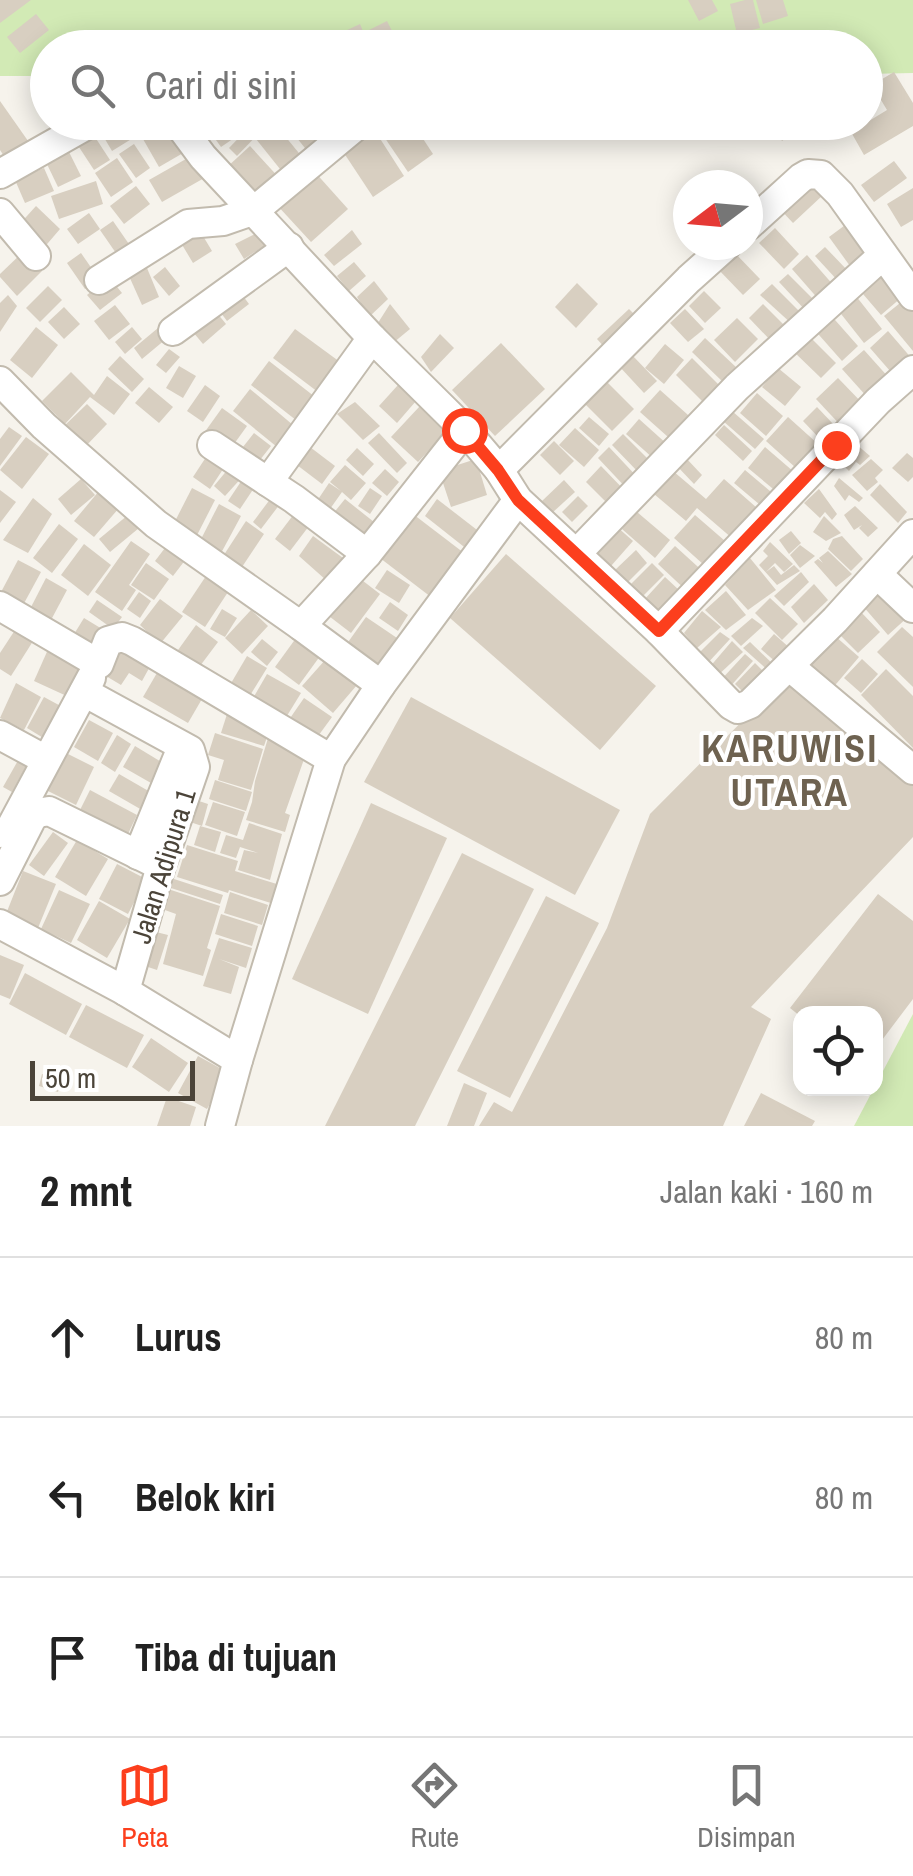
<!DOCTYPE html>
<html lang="id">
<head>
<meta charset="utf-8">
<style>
	body { margin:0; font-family:"Archivo Narrow",sans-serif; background:#f6f6f6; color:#222 }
	.controls { position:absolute; right:30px; bottom:30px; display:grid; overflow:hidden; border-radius:20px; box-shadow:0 5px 25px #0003 }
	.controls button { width:90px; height:90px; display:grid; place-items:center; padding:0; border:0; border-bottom:2px solid #e0e0e0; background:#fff; color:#222; font:50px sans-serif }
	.compass { position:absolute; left:673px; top:170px; width:90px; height:90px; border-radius:50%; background:#fff; box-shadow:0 5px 25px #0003; rotate:254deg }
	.scale { position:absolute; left:30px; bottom:25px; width:165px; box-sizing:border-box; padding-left:10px; border:5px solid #4b4439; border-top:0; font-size:28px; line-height:35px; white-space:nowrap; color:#4b4439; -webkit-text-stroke:8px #fff; paint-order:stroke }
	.stop { position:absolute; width:30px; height:30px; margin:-22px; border:8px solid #fc3f1d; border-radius:50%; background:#fff }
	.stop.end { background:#fc3f1d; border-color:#fff; box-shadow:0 2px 10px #0008 }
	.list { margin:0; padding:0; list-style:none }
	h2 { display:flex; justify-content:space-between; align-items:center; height:130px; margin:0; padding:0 40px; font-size:42px }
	h2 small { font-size:32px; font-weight:400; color:#767676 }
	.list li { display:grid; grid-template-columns:65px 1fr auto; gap:30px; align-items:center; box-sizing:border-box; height:160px; padding:0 40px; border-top:2px solid #e0e0e0 }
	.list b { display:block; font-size:38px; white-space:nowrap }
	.list em { font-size:32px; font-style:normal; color:#767676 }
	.icon { flex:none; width:55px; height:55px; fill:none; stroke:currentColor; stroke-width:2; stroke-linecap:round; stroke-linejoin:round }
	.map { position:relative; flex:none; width:913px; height:1126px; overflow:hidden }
	.search { position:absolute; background:#fff; box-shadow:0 5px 25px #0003; left:30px; right:30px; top:30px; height:110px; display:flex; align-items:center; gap:25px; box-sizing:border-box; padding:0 35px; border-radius:55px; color:#767676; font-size:38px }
	.sheet { height:610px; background:#fff }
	nav { display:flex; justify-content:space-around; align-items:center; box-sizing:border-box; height:140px; border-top:2px solid #e0e0e0; background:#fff; font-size:28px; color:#767676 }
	nav a { display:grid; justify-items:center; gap:5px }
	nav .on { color:#fc3f1d }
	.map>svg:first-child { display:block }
	.green { fill:#d2eab5 }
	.building { fill:#d8cfc1 }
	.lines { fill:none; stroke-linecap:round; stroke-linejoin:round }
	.minor-casing { stroke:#c2bbae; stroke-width:32 }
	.minor { stroke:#fff; stroke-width:28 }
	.route { stroke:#fc3f1d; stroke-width:12 }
	.labels { text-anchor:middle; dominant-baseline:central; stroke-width:8; stroke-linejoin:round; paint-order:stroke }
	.street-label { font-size:28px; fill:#4b4439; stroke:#fff }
	.district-label { font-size:38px; font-weight:bold; letter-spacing:2.5px; fill:#6e6250; stroke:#fff }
</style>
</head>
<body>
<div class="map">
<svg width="913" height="1126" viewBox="0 0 913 1126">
	<rect width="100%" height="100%" fill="#f6f3ec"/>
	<g class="green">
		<path d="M0,0H913V73L866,74V48H48L47,76H0Z"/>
		<path d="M913,1014V1126H854Z"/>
	</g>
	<g class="building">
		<path d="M0,0H31L0,23Z"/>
		<path d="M688,0H712L718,11L699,21Z"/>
		<path d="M745,0H753L760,28L737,34L730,4Z"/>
		<path d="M756,0H783L788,16L763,24Z"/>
		<path d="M36,14L49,30L20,53L7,37Z"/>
		<path d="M387,21L398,43L389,48H376L367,31Z"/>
		<path d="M360,24L370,48H352L345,31Z"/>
		<path d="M894,72L913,103V126L864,155L851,132L887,110L872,85Z"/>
		<path d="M0,101L33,148L9,164L0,150Z"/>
		<path d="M110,122H159L112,151L99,129Z"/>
		<path d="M170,122L190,149L159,167L143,139Z"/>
		<path d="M225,122H231L240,134L221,147L211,133Z"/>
		<path d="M284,122H313L330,143L313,158Z"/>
		<path d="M374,122H412L433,154L408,172Z"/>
		<path d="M417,122H453L431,140Z"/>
		<path d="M771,122H804L782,141Z"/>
		<path d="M370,123L404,176L373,197L338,144Z"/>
		<path d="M252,124L260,132L237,156L229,148Z"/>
		<path d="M275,124L303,158L284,174L256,139Z"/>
		<path d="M93,134L110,160L94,170L77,144Z"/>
		<path d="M134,144L150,168L136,178L119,154Z"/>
		<path d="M250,146L282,181L259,203L226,168Z"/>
		<path d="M67,148L81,176L58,187L44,158Z"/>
		<path d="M193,155L206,177L162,202L149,180Z"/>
		<path d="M117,158L133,182L111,197L95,173Z"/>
		<path d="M894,161L907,178L874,202L861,185Z"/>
		<path d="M44,168L54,191L25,203L15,180Z"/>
		<path d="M313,170L348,209L311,242L276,204Z"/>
		<path d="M809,180L823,195L793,223L779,208Z"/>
		<path d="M96,181L103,204L59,219L51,196Z"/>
		<path d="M136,186L150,204L124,224L110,206Z"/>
		<path d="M913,188V220L901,227L887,204Z"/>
		<path d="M36,206L60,229L42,250L17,227Z"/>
		<path d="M89,213L100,229L78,244L67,229Z"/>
		<path d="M852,220L873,250L850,266L829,237Z"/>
		<path d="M113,221L131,247L118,256L100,230Z"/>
		<path d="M197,226L212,251L193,263L178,238Z"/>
		<path d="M775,228L799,254L784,269L759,243Z"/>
		<path d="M352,230L362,244L334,266L324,255Z"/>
		<path d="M257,233L267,244L244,259L235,244Z"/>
		<path d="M825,247L849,272L839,282L815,256Z"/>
		<path d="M24,251L42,271L17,296L0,277V274Z"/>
		<path d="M733,251L760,279L743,295L717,268Z"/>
		<path d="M81,253L99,279L85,289L67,263Z"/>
		<path d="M807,255L835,287L820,301L792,269Z"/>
		<path d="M354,262L366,276L349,291L337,276Z"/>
		<path d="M165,267L180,286L169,296L153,277Z"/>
		<path d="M147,268L159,297L142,305L129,276Z"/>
		<path d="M879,269L902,297L881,315L857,287Z"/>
		<path d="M788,274L816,302L807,312L779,282Z"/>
		<path d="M109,277L122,293L100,310L87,295Z"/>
		<path d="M374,281L388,299L369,317L357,297Z"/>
		<path d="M577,283L598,304L576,328L555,307Z"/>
		<path d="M772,284L803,315L793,325L760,295Z"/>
		<path d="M48,286L62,300L40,322L26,308Z"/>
		<path d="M704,291L721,308L705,323L689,306Z"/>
		<path d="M852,291L882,329L864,343L834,305Z"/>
		<path d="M240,292L249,304L227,321L218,309Z"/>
		<path d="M8,295L17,306L0,332V303Z"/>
		<path d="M905,299L913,309V351L884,316Z"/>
		<path d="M390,304L410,329L393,343L376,326Z"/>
		<path d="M763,304L788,329L773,343L749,318Z"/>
		<path d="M115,305L130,324L109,340L94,321Z"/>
		<path d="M64,307L80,324L64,339L48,322Z"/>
		<path d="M629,309L638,318L606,349L597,339Z"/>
		<path d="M685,309L704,329L688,342L670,323Z"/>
		<path d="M828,312L858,346L842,361L812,327Z"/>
		<path d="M217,313L226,324L203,344L193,332Z"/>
		<path d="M737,318L758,339L735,362L714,340Z"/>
		<path d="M36,327L58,345L32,378L10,360Z"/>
		<path d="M132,327L142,339L125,354L115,342Z"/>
		<path d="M158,328L166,339L142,359L134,348Z"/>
		<path d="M295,329L340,362L318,392L273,358Z"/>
		<path d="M888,331L913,360L897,379L870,348Z"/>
		<path d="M440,334L454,348L431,372L421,357Z"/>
		<path d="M807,334L836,363L821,378L792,350Z"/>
		<path d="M705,338L738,369L725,384L692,352Z"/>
		<path d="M501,343L545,389L495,436L452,390Z"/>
		<path d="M665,344L684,360L664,384L645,368Z"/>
		<path d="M169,349L180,357L166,373L156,365Z"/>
		<path d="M864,350L890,379L868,398L842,369Z"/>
		<path d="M632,355L657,381L644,393L619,366Z"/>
		<path d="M120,356L144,379L132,392L108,369Z"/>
		<path d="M692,358L724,390L708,407L676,375Z"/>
		<path d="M269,361L319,400L301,424L251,385Z"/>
		<path d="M179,366L196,376L183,398L166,388Z"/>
		<path d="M778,368L801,387L785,406L762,387Z"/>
		<path d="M71,372L94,395L107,376L130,394L114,415L90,397L65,424L42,401Z"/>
		<path d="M838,378L866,407L844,429L816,399Z"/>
		<path d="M607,382L634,409L612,431L585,404Z"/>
		<path d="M205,385L220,396L203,422L187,411Z"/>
		<path d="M398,385L416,401L397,423L379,406Z"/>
		<path d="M149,387L173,407L159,423L135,403Z"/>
		<path d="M250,389L299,430L282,451L233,411Z"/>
		<path d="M660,390L697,423L677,445L640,412Z"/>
		<path d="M757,393L783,416L766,436L740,413Z"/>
		<path d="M355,402L380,426L363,440L337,414Z"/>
		<path d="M87,404L107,424L83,449L62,428Z"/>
		<path d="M420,406L447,431L418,462L391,437Z"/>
		<path d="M817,407L835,426L821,440L803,421Z"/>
		<path d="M222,408L247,426L229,451L204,433Z"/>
		<path d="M732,411L764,439L755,449L723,421Z"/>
		<path d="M589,417L609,434L599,446L579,428Z"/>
		<path d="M788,417L818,444L796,468L766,441Z"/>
		<path d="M639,419L668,445L654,459L626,434Z"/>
		<path d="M724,425L752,451L743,461L715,435Z"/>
		<path d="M9,427L22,436L0,466V439Z"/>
		<path d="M575,428L599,450L584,467L559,445Z"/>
		<path d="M254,433L271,446L256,465L239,452Z"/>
		<path d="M379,433L407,463L397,473L368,443Z"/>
		<path d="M623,434L652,463L640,474L612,445Z"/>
		<path d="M26,437L49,454L22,489L0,470Z"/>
		<path d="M554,441L574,461L560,475L540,455Z"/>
		<path d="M306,444L335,466L322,484L293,462Z"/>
		<path d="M856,444L870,456L860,465L856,462L849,471L840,462Z"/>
		<path d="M609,447L641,481L630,492L598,458Z"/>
		<path d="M765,447L801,478L784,498L748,468Z"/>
		<path d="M212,448L229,460L210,489L193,477Z"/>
		<path d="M357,448L374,464L363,476L346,460Z"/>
		<path d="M907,453L913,458V477L908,482L892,468Z"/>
		<path d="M685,457L702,475L694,484L676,465Z"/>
		<path d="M476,459L487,495L451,507L439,471Z"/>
		<path d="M871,459L883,470L875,478L878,482L867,491L852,475Z"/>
		<path d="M233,463L245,474L225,496L214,486Z"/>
		<path d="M345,465L366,483L351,500L342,492L325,516L313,507L329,483L341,491L330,482Z"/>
		<path d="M601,466L628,494L613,509L586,482Z"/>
		<path d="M385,469L399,482L387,496L372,483Z"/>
		<path d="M745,470L777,497L766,510L734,483Z"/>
		<path d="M673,471L706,499L724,479L765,515L740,545L697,508L686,521L654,494Z"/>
		<path d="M244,477L256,485L240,509L228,501Z"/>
		<path d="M839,478L863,498L859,502L849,495L845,501L834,486Z"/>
		<path d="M81,479L95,495L71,515L58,499Z"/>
		<path d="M564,480L575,492L552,513L542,501Z"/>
		<path d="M880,484L907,512L898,523L870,495Z"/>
		<path d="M192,488L215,500L193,543L170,531Z"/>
		<path d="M370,488L382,496L370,514L358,506Z"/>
		<path d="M819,489L837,514L832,520L825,512L820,518L804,503Z"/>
		<path d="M0,490L16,502L0,523Z"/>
		<path d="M99,491L119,508L94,537L74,521Z"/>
		<path d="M578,496L588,506L572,522L562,512Z"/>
		<path d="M33,498L52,514L28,553L3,540Z"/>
		<path d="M271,498L280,504L261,529L253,522Z"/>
		<path d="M345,499L379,526L366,542L332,515Z"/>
		<path d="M437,499L481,533L468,550L425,516Z"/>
		<path d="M219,504L241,516L220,555L199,543Z"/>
		<path d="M855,506L878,528L868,537L859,528L862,525L854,530L844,515Z"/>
		<path d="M409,511L464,553L431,597L376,555Z"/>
		<path d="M637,512L670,540L655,558L622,529Z"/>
		<path d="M294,514L309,526L290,551L275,539Z"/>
		<path d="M128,515L139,528L110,552L99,539Z"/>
		<path d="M695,515L725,541L704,565L674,538Z"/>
		<path d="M824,516L841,533L826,541L813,532Z"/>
		<path d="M246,521L264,534L236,576L218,564Z"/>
		<path d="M59,524L78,539L52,573L33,558Z"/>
		<path d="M616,526L633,541L611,566L594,550Z"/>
		<path d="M791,531L801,543L789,554L779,540Z"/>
		<path d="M313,536L343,558L326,580L299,556Z"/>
		<path d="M842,536L863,559L851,571L828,549L833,539Z"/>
		<path d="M131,541L150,554L129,585L136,590L122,611L95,592Z"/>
		<path d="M770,542L793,564L784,572L775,563L766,572L774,566L781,575L794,565L800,571L777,585L759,565L768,556L763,551Z"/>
		<path d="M84,544L111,565L88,596L61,575Z"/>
		<path d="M168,544L186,559L173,576L155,561Z"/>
		<path d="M800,545L815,556L800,568L790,555Z"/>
		<path d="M675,546L708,576L690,594L658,564Z"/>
		<path d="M636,550L647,563L627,583L615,570Z"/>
		<path d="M828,551L852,574L836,587L814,562L818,559L823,563L819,558Z"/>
		<path d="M506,554L656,686L600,750L450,618Z"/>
		<path d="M750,558L776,590L748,610L725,585Z"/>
		<path d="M18,560L41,572L22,607L0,594Z"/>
		<path d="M146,563L169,579L154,600L131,585Z"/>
		<path d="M652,563L664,575L640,599L628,587Z"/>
		<path d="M387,570L410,585L399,603L375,588Z"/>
		<path d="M801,572L809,582L784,606L774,596Z"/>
		<path d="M208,573L230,589L205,627L182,612Z"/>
		<path d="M354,574L380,594L351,633L325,613Z"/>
		<path d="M665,577L680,591L659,613L644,600Z"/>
		<path d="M46,578L67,590L51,620L30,609Z"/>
		<path d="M814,584L828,600L804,623L791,607Z"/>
		<path d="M884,586L909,616L888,635L862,605Z"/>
		<path d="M726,591L746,615L726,630L705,610Z"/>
		<path d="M139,592L151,601L140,618L127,609Z"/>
		<path d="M770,598L798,624L782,640L755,613Z"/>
		<path d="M160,599L183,616L160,644L140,625Z"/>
		<path d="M97,600L122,617L113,629L89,612Z"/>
		<path d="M390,602L408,615L398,631L379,618Z"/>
		<path d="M222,609L237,618L225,637L210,629Z"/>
		<path d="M251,610L268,626L242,654L225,638Z"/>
		<path d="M859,610L880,632L858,653L837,632Z"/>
		<path d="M702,611L721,627L697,648L684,633Z"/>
		<path d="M366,617L397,638L377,666L346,645Z"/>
		<path d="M84,618L107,632L95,654L71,639Z"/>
		<path d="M752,618L763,626L741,646L731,636Z"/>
		<path d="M196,625L218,642L194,674L173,657Z"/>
		<path d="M17,627L35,638L11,676L0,669V653Z"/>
		<path d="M902,627L913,637V687L877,652Z"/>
		<path d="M720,632L730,639L705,666L696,656Z"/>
		<path d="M299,634L323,652L299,685L275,667Z"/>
		<path d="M774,634L791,649L778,664L761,649Z"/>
		<path d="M835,636L859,657L831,690L806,669Z"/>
		<path d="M262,639L278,652L267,666L251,652Z"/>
		<path d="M732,641L743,652L716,677L708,669Z"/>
		<path d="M750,642L776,667L771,673L743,648Z"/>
		<path d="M125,643L153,661L142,681L129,673L121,685L106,676Z"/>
		<path d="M50,645L87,663L71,698L34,681Z"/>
		<path d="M745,654L753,661L728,689L719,682Z"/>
		<path d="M247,656L267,668L246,702L227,690Z"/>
		<path d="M326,659L357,685L333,713L302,686Z"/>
		<path d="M862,659L878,674L861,693L844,678Z"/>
		<path d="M755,663L767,675L746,695L735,684Z"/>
		<path d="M161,666L206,692L188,723L143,697Z"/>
		<path d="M886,669L913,696V748L861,695Z"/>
		<path d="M790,673L913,779V837L751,1007L771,1019L723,1126H479L494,1102L512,1112L607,928L650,814Z"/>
		<path d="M267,674L301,693L282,724L249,705Z"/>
		<path d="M16,683L41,697L24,730L0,718Z"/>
		<path d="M44,697L68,710L50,742L27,728Z"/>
		<path d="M411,697L620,810L575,895L364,782Z"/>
		<path d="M304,698L332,717L313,743L286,724Z"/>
		<path d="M227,714L270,728L264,746L221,733Z"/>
		<path d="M89,720L113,733L98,761L74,747Z"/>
		<path d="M215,733L263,749L251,790L218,780L224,760L208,755Z"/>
		<path d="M117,735L131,744L115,772L101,763Z"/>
		<path d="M269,735L308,748L285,813L290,815L285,832L246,820L252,802L255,781Z"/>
		<path d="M135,746L163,763L151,783L123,767Z"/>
		<path d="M62,751L94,767L76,805L44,789Z"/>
		<path d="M20,757L29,761L12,792L3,787Z"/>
		<path d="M119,774L152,793L142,810L109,791Z"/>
		<path d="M215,780L252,792L246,811L209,799Z"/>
		<path d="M90,790L137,815L127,836L79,812Z"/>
		<path d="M196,800L208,804L202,826L190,822Z"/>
		<path d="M213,802L245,812L237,836L205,825Z"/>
		<path d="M371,803L447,838L368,1014L292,979Z"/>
		<path d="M249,823L282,834L270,880L238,870L244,850L258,853L240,847L236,858L220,853L226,835L243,840Z"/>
		<path d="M200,826L221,832L215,852L194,845Z"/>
		<path d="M53,832L68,843L44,876L29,865Z"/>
		<path d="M77,840L108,859L86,896L55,877Z"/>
		<path d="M187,845L238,861L235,871L280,885L274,904L229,890L228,893L177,877Z"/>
		<path d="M462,853L534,889L415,1126H325Z"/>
		<path d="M117,864L146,879L128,914L99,899Z"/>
		<path d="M23,871L56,884L38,928L6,914Z"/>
		<path d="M174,879L223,895L220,904L171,888Z"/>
		<path d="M168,889L220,906L207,948L211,950L203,976L163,964L176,914L162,909Z"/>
		<path d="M59,890L90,904L71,943L41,929Z"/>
		<path d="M230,892L268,905L262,925L224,913Z"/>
		<path d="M878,894L913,921V999L876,1048V1014H800V1016L790,1008Z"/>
		<path d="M546,896L599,923L510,1098L457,1071Z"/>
		<path d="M99,901L130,919L107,958L77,940Z"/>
		<path d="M221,914L258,926L252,946L215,934Z"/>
		<path d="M156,932L168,935L157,970L145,966Z"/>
		<path d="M219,938L252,948L246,968L219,959L239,967L231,994L203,986Z"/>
		<path d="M0,955L24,965L10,999L0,995Z"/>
		<path d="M25,973L82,1004L66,1035L9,1004Z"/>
		<path d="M86,1005L144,1035L127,1068L69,1037Z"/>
		<path d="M151,1038L188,1063L169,1092L132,1067Z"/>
		<path d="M198,1056L227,1072L207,1109L178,1093Z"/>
		<path d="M42,1074L61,1080L58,1092L39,1086Z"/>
		<path d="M464,1083L487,1093L474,1126H447Z"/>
		<path d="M761,1093L815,1121L812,1126H744Z"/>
		<path d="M167,1097L196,1107L190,1126H157Z"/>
	</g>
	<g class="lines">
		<g class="minor-casing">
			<g id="minor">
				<path d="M177,122L203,157L372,338L465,430L499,470L518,500L659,631L731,705L738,709L750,704L835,620L913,534"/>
				<path d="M0,174L92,122"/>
				<path d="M0,213L36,256"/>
				<path d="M748,226L801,178L808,174L821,175L840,194L913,296"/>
				<path d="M99,280L188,224L223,221L255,210L361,122"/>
				<path d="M173,331L289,247"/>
				<path d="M0,381L44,426L156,524L301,626L381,685"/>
				<path d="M212,445L294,499L367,554"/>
				<path d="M499,470L689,279L727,245"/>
				<path d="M268,482L372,338"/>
				<path d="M577,553L737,387L883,255"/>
				<path d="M877,574L913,608"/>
				<path d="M0,606L99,664L108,641L122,637L132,641L331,759"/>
				<path d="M301,626L367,554L465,430"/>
				<path d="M659,631L878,401L913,370"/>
				<path d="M789,666L913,770"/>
				<path d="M84,692L190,750L195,767L161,866L125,991"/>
				<path d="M0,735L46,760"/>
				<path d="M0,833L10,829L91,678"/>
				<path d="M138,855L182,747"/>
				<path d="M0,881L32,818L38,813L49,811L161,866"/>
				<path d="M0,924L125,991L238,1060"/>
				<path d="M220,1126L238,1060L331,759L381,685L518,500"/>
			</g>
		</g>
		<use href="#minor" class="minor"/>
	</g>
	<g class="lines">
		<path class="route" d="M464,430L498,470L518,500L659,631L836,445"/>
	</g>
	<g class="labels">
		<g class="street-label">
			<text transform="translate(163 866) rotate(-73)">Jalan Adipura 1</text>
		</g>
		<g class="district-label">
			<text x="790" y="748">KARUWISI<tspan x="790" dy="44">UTARA</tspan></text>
		</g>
	</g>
</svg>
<div class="controls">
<button><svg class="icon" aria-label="locate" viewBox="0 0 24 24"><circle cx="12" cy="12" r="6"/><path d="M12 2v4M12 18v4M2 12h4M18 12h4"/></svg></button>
</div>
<svg class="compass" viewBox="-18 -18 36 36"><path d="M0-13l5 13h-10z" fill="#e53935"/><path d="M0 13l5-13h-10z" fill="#767676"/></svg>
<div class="scale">50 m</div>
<div class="stop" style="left:464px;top:430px"></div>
<div class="stop end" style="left:836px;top:445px"></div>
<div class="search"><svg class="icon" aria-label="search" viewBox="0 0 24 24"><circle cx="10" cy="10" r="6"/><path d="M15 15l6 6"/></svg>Cari di sini</div>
</div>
<section class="sheet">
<h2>2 mnt<small>Jalan kaki · 160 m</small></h2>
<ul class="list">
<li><svg class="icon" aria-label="ahead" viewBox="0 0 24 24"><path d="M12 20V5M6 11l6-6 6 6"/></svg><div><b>Lurus</b></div><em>80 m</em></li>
<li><svg class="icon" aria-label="left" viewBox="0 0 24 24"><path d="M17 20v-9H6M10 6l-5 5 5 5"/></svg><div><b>Belok kiri</b></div><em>80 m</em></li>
<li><svg class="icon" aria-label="arrive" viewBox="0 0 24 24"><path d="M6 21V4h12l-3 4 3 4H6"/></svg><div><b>Tiba di tujuan</b></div></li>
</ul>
</section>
<nav>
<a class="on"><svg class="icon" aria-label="map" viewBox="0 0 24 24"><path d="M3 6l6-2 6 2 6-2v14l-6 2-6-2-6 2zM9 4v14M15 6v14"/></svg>Peta</a>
<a><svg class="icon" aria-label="directions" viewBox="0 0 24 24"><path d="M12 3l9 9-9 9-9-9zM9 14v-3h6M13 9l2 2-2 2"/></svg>Rute</a>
<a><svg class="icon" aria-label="saved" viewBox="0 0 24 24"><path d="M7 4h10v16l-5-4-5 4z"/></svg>Disimpan</a>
</nav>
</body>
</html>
